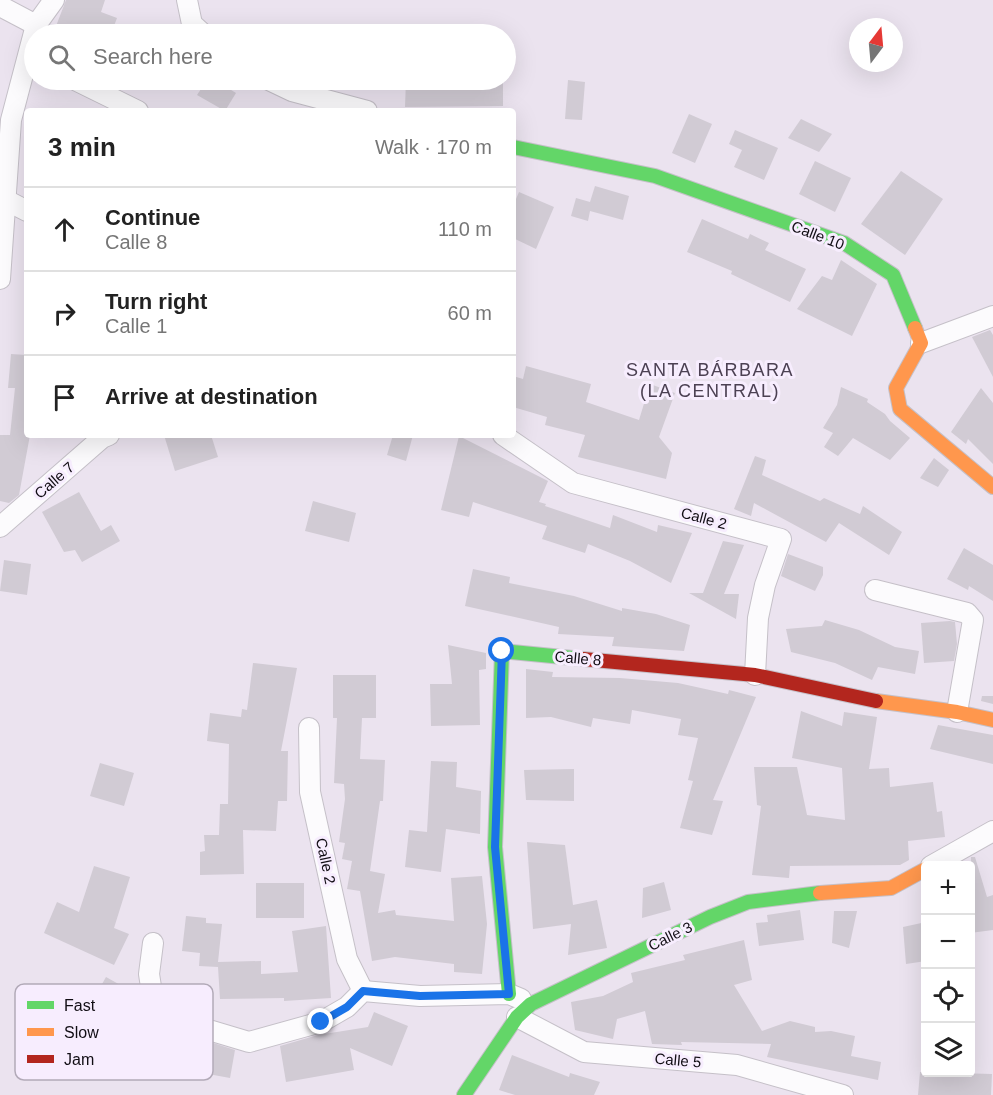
<!DOCTYPE html>
<html lang="en">
<head>
<meta charset="utf-8">
<style>
	body { margin:0; font-family:Arial,sans-serif; background:#f6f6f6; color:#222 }
	.controls { position:absolute; right:18px; bottom:18px; display:grid; overflow:hidden; border-radius:6px; box-shadow:0 6px 24px #0002 }
	.controls button { width:54px; height:54px; display:grid; place-items:center; padding:0; border:0; border-bottom:2px solid #e0e0e0; background:#fff; color:#222; font:30px sans-serif }
	.compass { position:absolute; left:849px; top:18px; width:54px; height:54px; border-radius:50%; background:#fff; box-shadow:0 6px 24px #0002; rotate:16deg }
	.stop { position:absolute; width:18px; height:18px; margin:-14px; border:4px solid #1a73e8; border-radius:50%; background:#fff }
	.stop.end { background:#1a73e8; border-color:#fff; box-shadow:0 2px 6px #0008 }
	.list { margin:0; padding:0; list-style:none }
	h2 { display:flex; justify-content:space-between; align-items:center; height:78px; margin:0; padding:0 24px; font-size:26px }
	h2 small { font-size:20px; font-weight:400; color:#767676 }
	.list li { display:grid; grid-template-columns:39px 1fr auto; gap:18px; align-items:center; box-sizing:border-box; height:84px; padding:0 24px; border-top:2px solid #e0e0e0 }
	.list b { display:block; font-size:22px; white-space:nowrap }
	.list p { margin:0; font-size:20px; white-space:nowrap; color:#767676 }
	.list em { font-size:20px; font-style:normal; color:#767676 }
	.icon { flex:none; width:33px; height:33px; fill:none; stroke:currentColor; stroke-width:2; stroke-linecap:round; stroke-linejoin:round }
	.map { position:relative; flex:none; width:993px; height:1095px; overflow:hidden }
	.search { position:absolute; background:#fff; box-shadow:0 6px 24px #0002; left:24px; top:24px; width:492px; height:66px; display:flex; align-items:center; gap:15px; box-sizing:border-box; padding:0 21px; border-radius:33px; color:#767676; font-size:22px }
	.panel { position:absolute; background:#fff; box-shadow:0 6px 24px #0002; left:24px; top:108px; width:492px; height:330px; border-radius:6px }
	.map>svg:first-child { display:block }
	.building { fill:#d1cbd4 }
	.lines { fill:none; stroke-linecap:round; stroke-linejoin:round }
	.street-casing { stroke:#c5c0c8; stroke-width:22 }
	.fast-casing { stroke:#c5c0c8; stroke-width:16 }
	.slow-casing { stroke:#c5c0c8; stroke-width:16 }
	.jam-casing { stroke:#c5c0c8; stroke-width:16 }
	.street { stroke:#fcfbfd; stroke-width:20 }
	.fast { stroke:#63d668; stroke-width:14 }
	.slow { stroke:#ff974d; stroke-width:14 }
	.jam { stroke:#b3261e; stroke-width:14 }
	.route { stroke:#1a73e8; stroke-width:8 }
	.labels { text-anchor:middle; dominant-baseline:central; stroke-width:6; stroke-linejoin:round; paint-order:stroke }
	.street-label { font-size:15px; fill:#110d14; stroke:#f7edfe }
	.quarter-label { font-size:18px; letter-spacing:1.5px; fill:#4c4153; stroke:#f7edfe }
	.key { fill:#f7edfe; stroke:#b2aab8; stroke-width:1.5 }
	.key-label { font-size:16px; fill:#110d14 }
</style>
</head>
<body>
<div class="map">
<svg width="993" height="1095" viewBox="0 0 993 1095">
	<rect width="100%" height="100%" fill="#ebe3ef"/>
	<g class="building">
		<path d="M66,0H105L101,12L117,18L111,34H53Z"/>
		<path d="M207,80H215L236,93L225,111L197,95Z"/>
		<path d="M406,80L503,82V106L405,107Z"/>
		<path d="M568,80L585,82L582,120L565,119Z"/>
		<path d="M689,114L712,124L695,163L672,153Z"/>
		<path d="M801,119L832,134L819,152L788,138Z"/>
		<path d="M735,130L778,148L764,180L734,167L742,150L729,144Z"/>
		<path d="M815,161L851,178L835,212L799,194Z"/>
		<path d="M901,171L943,199L905,255L861,224Z"/>
		<path d="M595,186L629,196L623,220L590,211L588,221L571,216L576,198L590,202Z"/>
		<path d="M519,192L554,207L536,249L513,238V206Z"/>
		<path d="M702,219L748,239L750,234L769,243L765,250L806,269L790,302L731,274L732,271L687,252Z"/>
		<path d="M841,260L877,284L852,336L797,309L822,276L832,280Z"/>
		<path d="M990,330L993,335V377L972,337Z"/>
		<path d="M11,354L27,355V435H30L19,495L9,503L0,501V435H10L15,388H8Z"/>
		<path d="M526,366L591,384L586,402L639,420L650,384L675,393L659,437L672,453L666,479L578,457L585,435L545,425L547,417L513,407V376L523,379Z"/>
		<path d="M841,387L868,399L867,402L885,414L890,421L910,438L890,460L853,438L838,456L824,447L833,433L823,428L837,405Z"/>
		<path d="M981,388L993,403V464L968,439L966,444L951,432Z"/>
		<path d="M164,435H211L218,457L175,471Z"/>
		<path d="M393,435H413L406,461L387,455Z"/>
		<path d="M459,436L548,481L539,502L546,504L545,506L610,528L613,515L657,532L658,525L692,533L671,583L630,561L588,544L585,553L542,539L547,526L473,502L469,517L441,510Z"/>
		<path d="M755,456L766,460L762,475L820,501L824,498L860,514L863,506L902,532L889,555L839,523L826,542L754,503L751,516L734,509Z"/>
		<path d="M934,458L949,470L938,487L920,478Z"/>
		<path d="M79,492L101,531L111,525L120,541L82,562L75,550L64,552L42,512Z"/>
		<path d="M313,501L356,513L349,542L305,531Z"/>
		<path d="M723,541L744,545L724,594H739L736,619L689,593H703Z"/>
		<path d="M964,548L993,565V601L969,586L968,590L947,579Z"/>
		<path d="M788,554L823,567V575L815,591L781,576Z"/>
		<path d="M4,560L31,564L27,595L0,591Z"/>
		<path d="M473,569L510,577L509,583L574,596L622,611V608L656,614L690,625L684,651L612,646L614,637L558,634L559,627L465,606Z"/>
		<path d="M825,620L859,630L895,647L919,651L915,674L878,667L872,680L835,663L791,652L786,629L822,626Z"/>
		<path d="M950,621L955,622L957,644L954,661L924,663L921,623Z"/>
		<path d="M448,645L486,653V669L479,670L480,725L431,726L430,684H452Z"/>
		<path d="M253,663L297,668L281,751H288L287,801H278L276,831L243,830L244,874L200,875V852L205,851L204,835H219L220,804H228L229,744L207,741L210,713L241,717L242,709L247,710Z"/>
		<path d="M526,669L553,672L552,677L620,678L678,683L728,694L729,690L756,697L713,800L723,801L712,835L680,828L693,781L688,780L698,738L678,735L681,719L632,710L630,724L593,718L591,727L551,717L526,718Z"/>
		<path d="M333,675H376V718H362L360,759L385,760L383,801H380L370,871L385,874L378,913L395,910L396,915L454,921L451,878L482,876L487,924L482,974L454,972V964L395,957L372,961L360,891L347,889L352,861L342,859L345,843L339,842L345,799L344,784L334,783L337,718H333Z"/>
		<path d="M982,696H993V704L981,701Z"/>
		<path d="M801,711L842,726L844,712L877,717L869,769L889,768L890,787L933,782L937,812L942,811L945,837L908,841L909,860L900,865L790,866L789,878L752,875L761,806L757,805L754,767H797L807,815L845,820L842,768L792,758Z"/>
		<path d="M938,725L993,735V764L930,749Z"/>
		<path d="M431,761L457,762L456,787L481,791L480,834L446,829L441,872L405,867L409,830L427,832Z"/>
		<path d="M100,763L134,773L124,806L90,796Z"/>
		<path d="M574,769V801L526,800L524,770Z"/>
		<path d="M527,842L565,845L573,905L597,900L607,948L568,955L571,924L533,929Z"/>
		<path d="M971,857H975L987,897L993,895V930L970,933Z"/>
		<path d="M94,866L130,877L114,928L129,934L114,965L44,933L57,902L79,912Z"/>
		<path d="M664,882L671,910L642,918L643,888Z"/>
		<rect x="256" y="883" width="48" height="35"/>
		<path d="M800,910L804,940L759,946L756,923L768,922L767,915Z"/>
		<path d="M834,911H857L849,948L832,943Z"/>
		<path d="M186,916L206,918V923L222,924L218,962L261,961V974L298,972L292,931L326,926L331,998L284,1001V998L220,999L218,967L199,966L200,953L182,951Z"/>
		<path d="M926,922V961L906,964L903,927Z"/>
		<path d="M744,940L752,980L734,985L762,1031L790,1021L815,1027V1032L831,1031L855,1036L851,1056L881,1062L878,1080L767,1057L771,1044L681,1042L682,1045L652,1044L645,1011L617,1019L613,1039L575,1030L571,1002L603,996L633,982L631,973L685,960L683,955Z"/>
		<path d="M106,977L140,996L141,1002L123,1035L85,1014Z"/>
		<path d="M374,1012L408,1026L392,1066L350,1048L354,1070L286,1082L280,1046L318,1035L368,1027Z"/>
		<path d="M155,1028L182,1033L235,1050L230,1078L148,1063Z"/>
		<path d="M512,1055L569,1077L570,1073L600,1082L594,1095H515L499,1090Z"/>
		<path d="M920,1072L992,1074L991,1095H918Z"/>
	</g>
	<g class="lines">
		<g class="street-casing">
			<g id="street">
				<path d="M187,0L192,24L203,34"/>
				<path d="M0,6L36,25"/>
				<path d="M75,80L138,111"/>
				<path d="M269,80L292,91L367,111"/>
				<path d="M0,197L27,211"/>
				<path d="M0,279L11,120L36,25L54,0"/>
				<path d="M921,343L993,316"/>
				<path d="M503,435L573,483L781,539L765,585L758,618L755,675"/>
				<path d="M0,527L102,438L109,435"/>
				<path d="M875,590L967,613L973,620L957,712"/>
				<path d="M309,728L310,792L347,959L363,991"/>
				<path d="M931,866L993,831"/>
				<path d="M153,943L149,974L154,1006L192,1025L249,1042L321,1022L347,1007L363,991L420,996L509,994L521,999"/>
				<path d="M517,1017L584,1052L737,1065L843,1095"/>
			</g>
		</g>
		<g class="fast-casing">
			<g id="fast">
				<path d="M513,147L655,176L844,243L893,275L915,328"/>
				<path d="M509,994L495,847L502,651L583,659"/>
				<path d="M464,1095L517,1017L531,1004L710,917L748,902L820,893"/>
			</g>
		</g>
		<g class="slow-casing">
			<g id="slow">
				<path d="M915,328L921,343L896,388L900,409L993,487"/>
				<path d="M876,701L957,712L993,720"/>
				<path d="M820,893L891,888L926,869"/>
			</g>
		</g>
		<g class="jam-casing">
			<path id="jam" d="M583,659L755,675L876,701"/>
		</g>
		<use href="#street" class="street"/>
		<use href="#fast" class="fast"/>
		<use href="#slow" class="slow"/>
		<use href="#jam" class="jam"/>
	</g>
	<g class="lines">
		<path class="route" d="M321,1022L347,1007L363,991L420,996L509,994L495,847L502,651"/>
	</g>
	<g class="labels">
		<g class="street-label">
			<text transform="translate(818 235) rotate(21)">Calle 10</text>
			<text transform="translate(54 480) rotate(-41)">Calle 7</text>
			<text transform="translate(704 518) rotate(15)">Calle 2</text>
			<text transform="translate(578 658) rotate(5)">Calle 8</text>
			<text transform="translate(326 861) rotate(78)">Calle 2</text>
			<text transform="translate(670 936) rotate(-26)">Calle 3</text>
			<text transform="translate(678 1060) rotate(5)">Calle 5</text>
		</g>
		<g class="quarter-label">
			<text x="710" y="370">SANTA BÁRBARA<tspan x="710" dy="21">(LA CENTRAL)</tspan></text>
		</g>
	</g>
	<rect x="15" y="984" width="198" height="96" rx="9" class="key"/>
	<rect x="27" y="1001" width="27" height="8" fill="#63d668"/>
	<rect x="27" y="1028" width="27" height="8" fill="#ff974d"/>
	<rect x="27" y="1055" width="27" height="8" fill="#b3261e"/>
	<g class="key-label">
		<text x="64" y="1011">Fast</text>
		<text x="64" y="1038">Slow</text>
		<text x="64" y="1065">Jam</text>
	</g>
</svg>
<div class="controls">
<button>+</button>
<button>−</button>
<button><svg class="icon" aria-label="locate" viewBox="0 0 24 24"><circle cx="12" cy="12" r="6"/><path d="M12 2v4M12 18v4M2 12h4M18 12h4"/></svg></button>
<button><svg class="icon" aria-label="layers" viewBox="0 0 24 24"><path d="M12 4l9 5-9 5-9-5zM3 14l9 5 9-5"/></svg></button>
</div>
<svg class="compass" viewBox="-18 -18 36 36"><path d="M0-13l5 13h-10z" fill="#e53935"/><path d="M0 13l5-13h-10z" fill="#767676"/></svg>
<div class="stop" style="left:502px;top:651px"></div>
<div class="stop end" style="left:321px;top:1022px"></div>
<div class="search"><svg class="icon" aria-label="search" viewBox="0 0 24 24"><circle cx="10" cy="10" r="6"/><path d="M15 15l6 6"/></svg>Search here</div>
<section class="panel">
<h2>3 min<small>Walk · 170 m</small></h2>
<ul class="list">
<li><svg class="icon" aria-label="ahead" viewBox="0 0 24 24"><path d="M12 20V5M6 11l6-6 6 6"/></svg><div><b>Continue</b><p>Calle 8</p></div><em>110 m</em></li>
<li><svg class="icon" aria-label="right" viewBox="0 0 24 24"><path d="M7 20v-9h11M14 6l5 5-5 5"/></svg><div><b>Turn right</b><p>Calle 1</p></div><em>60 m</em></li>
<li><svg class="icon" aria-label="arrive" viewBox="0 0 24 24"><path d="M6 21V4h12l-3 4 3 4H6"/></svg><div><b>Arrive at destination</b></div></li>
</ul>
</section>
</div>
</body>
</html>
